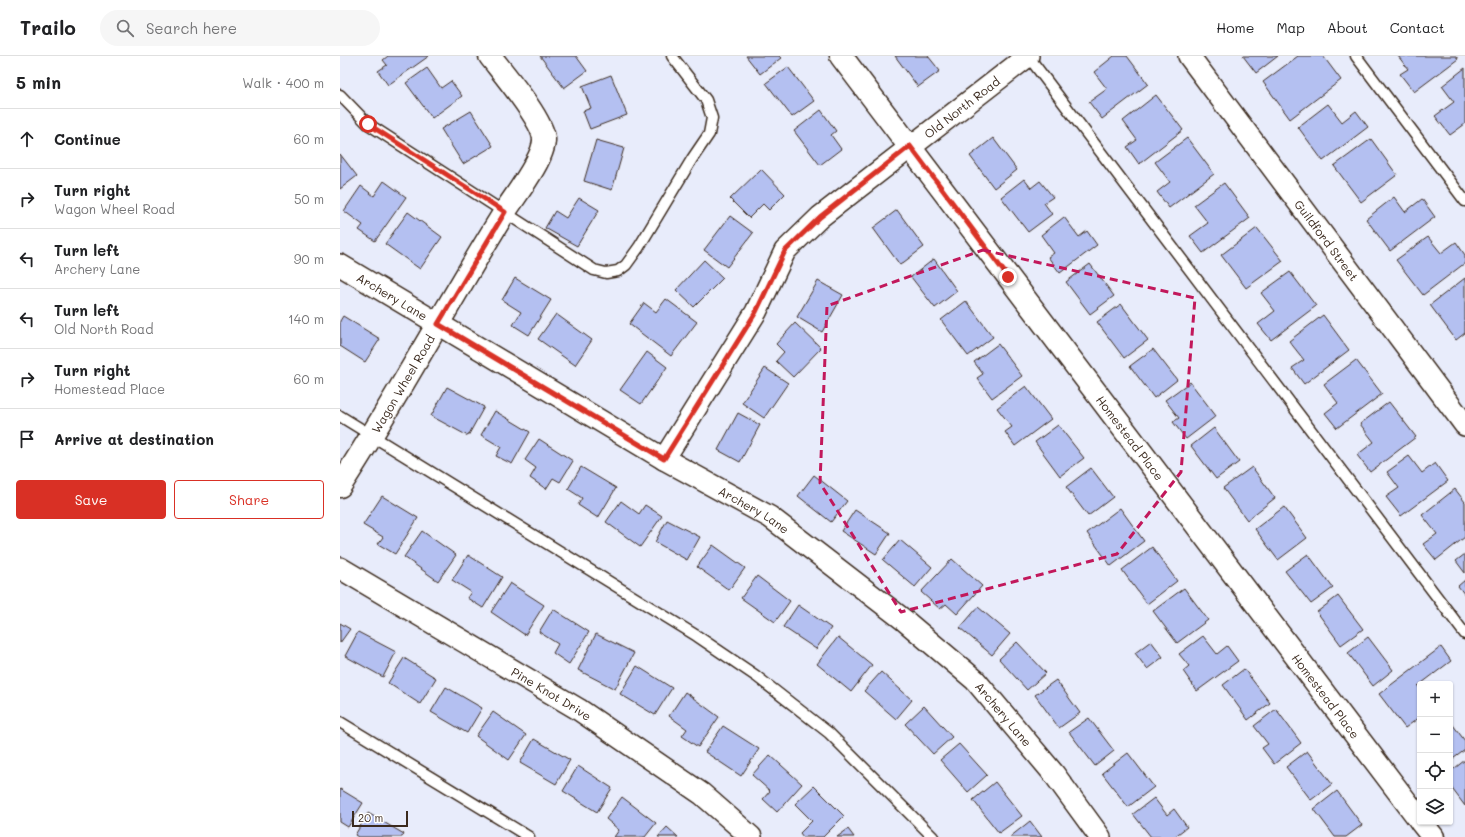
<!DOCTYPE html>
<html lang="en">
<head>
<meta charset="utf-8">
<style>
	body { margin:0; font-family:Mali,sans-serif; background:#f6f6f6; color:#202124 }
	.controls { position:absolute; right:12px; bottom:12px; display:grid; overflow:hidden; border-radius:4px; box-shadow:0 1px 3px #0004 }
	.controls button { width:36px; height:36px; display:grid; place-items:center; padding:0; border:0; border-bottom:1px solid #e0e0e0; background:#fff; color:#202124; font:20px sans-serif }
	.scale { position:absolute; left:12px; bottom:10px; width:56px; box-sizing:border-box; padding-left:4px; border:2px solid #3b2a1e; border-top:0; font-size:11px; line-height:14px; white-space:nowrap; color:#3b2a1e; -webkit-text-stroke:3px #fff; paint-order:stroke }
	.stop { position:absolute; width:12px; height:12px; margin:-9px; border:3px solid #d93025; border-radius:50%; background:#fff }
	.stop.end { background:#d93025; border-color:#fff; box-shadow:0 1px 4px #0008 }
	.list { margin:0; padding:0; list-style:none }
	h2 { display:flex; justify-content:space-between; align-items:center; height:52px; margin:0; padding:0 16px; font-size:17px }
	h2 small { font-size:13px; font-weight:400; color:#757577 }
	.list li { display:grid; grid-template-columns:26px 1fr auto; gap:12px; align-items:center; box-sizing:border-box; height:60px; padding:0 16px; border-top:1px solid #e0e0e0 }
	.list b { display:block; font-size:15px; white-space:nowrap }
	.list p { margin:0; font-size:13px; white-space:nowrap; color:#757577 }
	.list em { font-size:13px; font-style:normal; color:#757577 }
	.actions { display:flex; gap:8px; padding:12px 16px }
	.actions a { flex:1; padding:9px 0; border:1px solid #d93025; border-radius:4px; text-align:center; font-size:14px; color:#d93025 }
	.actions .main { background:#d93025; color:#fff }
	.icon { flex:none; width:22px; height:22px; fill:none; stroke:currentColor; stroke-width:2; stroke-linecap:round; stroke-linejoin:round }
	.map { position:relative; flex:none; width:1125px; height:781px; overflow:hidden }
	header { display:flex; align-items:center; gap:24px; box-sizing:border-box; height:56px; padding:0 20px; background:#fff; border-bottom:1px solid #e0e0e0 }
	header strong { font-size:19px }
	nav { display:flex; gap:22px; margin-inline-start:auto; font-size:14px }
	.search { width:280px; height:36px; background:#f6f6f6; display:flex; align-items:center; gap:10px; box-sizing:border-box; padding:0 14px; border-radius:22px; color:#757577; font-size:15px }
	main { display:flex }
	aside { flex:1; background:#fff }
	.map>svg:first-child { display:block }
	.building { fill:#b4c0f1; stroke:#3b2a1e }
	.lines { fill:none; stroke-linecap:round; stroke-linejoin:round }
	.lane-casing { stroke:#3b2a1e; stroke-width:13 }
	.street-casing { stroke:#3b2a1e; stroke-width:24 }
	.secondary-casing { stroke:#3b2a1e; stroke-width:25 }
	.lane { stroke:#fff; stroke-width:10 }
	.street { stroke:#fff; stroke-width:21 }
	.secondary { stroke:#fff; stroke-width:22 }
	.route { stroke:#d93025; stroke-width:5 }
	.marked { fill:none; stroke:#c2185b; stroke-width:3; stroke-dasharray:8 5; stroke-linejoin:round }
	.labels { text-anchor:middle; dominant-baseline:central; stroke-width:3.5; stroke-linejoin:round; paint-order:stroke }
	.street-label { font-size:12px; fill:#3b2a1e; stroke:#fff }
</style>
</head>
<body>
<header>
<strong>Trailo</strong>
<div class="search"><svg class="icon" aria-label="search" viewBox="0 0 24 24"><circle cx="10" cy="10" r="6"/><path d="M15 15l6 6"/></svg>Search here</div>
<nav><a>Home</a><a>Map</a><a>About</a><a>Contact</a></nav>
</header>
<main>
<aside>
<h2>5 min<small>Walk · 400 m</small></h2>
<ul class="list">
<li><svg class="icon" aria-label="ahead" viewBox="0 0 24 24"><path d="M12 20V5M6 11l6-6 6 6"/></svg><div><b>Continue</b></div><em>60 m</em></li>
<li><svg class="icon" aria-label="right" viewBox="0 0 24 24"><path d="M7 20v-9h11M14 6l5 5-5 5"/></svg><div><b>Turn right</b><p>Wagon Wheel Road</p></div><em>50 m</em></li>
<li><svg class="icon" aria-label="left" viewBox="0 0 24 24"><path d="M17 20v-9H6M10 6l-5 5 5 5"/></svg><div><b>Turn left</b><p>Archery Lane</p></div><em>90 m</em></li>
<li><svg class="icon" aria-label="left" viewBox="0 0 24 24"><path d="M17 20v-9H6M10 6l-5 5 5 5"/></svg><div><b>Turn left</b><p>Old North Road</p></div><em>140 m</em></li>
<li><svg class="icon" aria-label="right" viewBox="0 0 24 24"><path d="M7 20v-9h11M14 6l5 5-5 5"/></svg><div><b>Turn right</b><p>Homestead Place</p></div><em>60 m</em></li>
<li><svg class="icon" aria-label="arrive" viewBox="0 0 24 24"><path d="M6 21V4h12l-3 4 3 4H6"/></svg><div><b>Arrive at destination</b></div></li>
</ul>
<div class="actions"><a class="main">Save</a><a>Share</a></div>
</aside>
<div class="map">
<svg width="1125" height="781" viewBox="0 0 1125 781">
	<rect width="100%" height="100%" fill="#e8ecfb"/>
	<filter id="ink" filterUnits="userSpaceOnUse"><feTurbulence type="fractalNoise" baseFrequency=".025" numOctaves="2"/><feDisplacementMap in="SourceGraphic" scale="8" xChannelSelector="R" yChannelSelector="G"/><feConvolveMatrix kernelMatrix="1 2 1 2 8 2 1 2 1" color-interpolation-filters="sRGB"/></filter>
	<g filter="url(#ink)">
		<g class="building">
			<path d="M48,0H89L48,29L38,15L47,9L43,4Z"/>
			<path d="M200,0H236L247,15L224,32Z"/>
			<path d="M406,0H439L441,2L420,18Z"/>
			<path d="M555,0H588L600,15L578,31Z"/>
			<path d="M774,0H787L808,28L762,63L749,46L767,33L754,16Z"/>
			<path d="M903,0H938L916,17Z"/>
			<path d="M958,0H983L1001,24L950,63L923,26Z"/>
			<path d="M1058,0H1116L1118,3L1074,36L1060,18L1068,13Z"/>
			<path d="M448,11L474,45L452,61L426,27Z"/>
			<path d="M87,12L101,32L111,25L122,40L92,62L66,27Z"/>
			<path d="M1125,12V68L1110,79L1095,60L1114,46L1102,30Z"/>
			<path d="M271,19L287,59L250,73L243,55L251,52L242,30Z"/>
			<path d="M816,39L843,74L799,108L787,91L797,84L783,65Z"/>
			<path d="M988,48L1002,66L1016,55L1028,71L983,105L958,71Z"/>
			<path d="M481,54L496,75L491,79L501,93L480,109L454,75Z"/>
			<path d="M131,55L153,90L123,108L101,73Z"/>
			<path d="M653,82L677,114L654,132L630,100Z"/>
			<path d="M847,82L874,118L829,152L817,136L830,126L815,106Z"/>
			<path d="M1031,83L1057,119L1021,146L994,110Z"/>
			<path d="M256,84L284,92L272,134L244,125Z"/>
			<path d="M0,98L17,120L0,133Z"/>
			<path d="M421,113L445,138L429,154L423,148L409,162L390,143Z"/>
			<path d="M684,123L691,132L700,125L713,141L704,147L712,158L688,176L661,141Z"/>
			<path d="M44,125L66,141L35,185L19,174L23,169L4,155L21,130L34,140Z"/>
			<path d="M884,127L910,162L863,197L850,180L868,167L854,149Z"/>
			<path d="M1054,141L1065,156L1082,143L1095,161L1050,195L1026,163Z"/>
			<path d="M239,142L259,154L237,190L205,172L215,155L226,162Z"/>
			<path d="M557,154L584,191L560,209L533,172Z"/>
			<path d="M68,156L102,181L80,213L45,188Z"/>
			<path d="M390,160L413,177L387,211L364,194Z"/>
			<path d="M724,161L739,181L747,175L757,189L720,217L708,201L714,197L701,179Z"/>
			<path d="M917,172L943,205L906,232L881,199Z"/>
			<path d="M1088,181L1101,197L1116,186L1125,199V207L1083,239L1056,204Z"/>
			<path d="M594,203L617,235L595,252L571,221Z"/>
			<path d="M364,204L383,222L354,251L336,234Z"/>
			<path d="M750,208L774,240L750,258L726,226Z"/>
			<path d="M950,216L976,250L931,284L918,268L935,255L921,237Z"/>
			<path d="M175,222L211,244L189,279L173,269L181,256L162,244Z"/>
			<path d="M1125,222V277L1116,284L1090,249Z"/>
			<path d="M478,225L503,239L482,276L457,261Z"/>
			<path d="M326,243L357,266L331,300L289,268L304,247L316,256Z"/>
			<path d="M626,245L653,281L628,300L601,264Z"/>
			<path d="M781,248L808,284L784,302L757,266Z"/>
			<path d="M216,258L252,284L235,309L198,283Z"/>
			<path d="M983,259L1009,294L964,328L952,312L964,304L949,285Z"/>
			<path d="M3,260L40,283L25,306L0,290V265Z"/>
			<path d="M455,267L481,292L453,321L436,305L444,296L436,288Z"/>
			<path d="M658,288L682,320L652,342L637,322L643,318L634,306Z"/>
			<path d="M813,293L837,324L814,342L790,310Z"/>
			<path d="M307,296L327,311L301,348L280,334Z"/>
			<path d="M1016,304L1042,338L997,372L985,357L998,347L984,328Z"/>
			<path d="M425,312L448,327L424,362L402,347Z"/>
			<path d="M850,326L876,360L846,383L833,366L839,362L825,344Z"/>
			<path d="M686,330L711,363L675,390L665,376L672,371L657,352Z"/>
			<path d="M107,331L144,351L128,380L91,360Z"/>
			<path d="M1049,346L1076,381L1030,416L1017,399L1034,386L1020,368Z"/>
			<path d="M155,355L190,376L172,408L156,400L161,391L141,379Z"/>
			<path d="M398,357L420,369L400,406L378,394Z"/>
			<path d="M718,369L744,402L720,420L695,386Z"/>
			<path d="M874,372L899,406L876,423L851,390Z"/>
			<path d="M199,383L233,405L220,426L213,422L206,433L190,422L196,412L185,404Z"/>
			<path d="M1069,400L1082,417L1095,407L1108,425L1061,460L1046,441L1059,432L1047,416Z"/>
			<path d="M241,411L276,432L258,462L238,449L242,442L228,433Z"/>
			<path d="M912,411L935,442L907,464L883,432Z"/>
			<path d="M751,412L773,441L748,460L726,431Z"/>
			<path d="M474,419L507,445L491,466L458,440Z"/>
			<path d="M1115,433L1125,446V481L1096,504L1083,488L1097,478L1082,459Z"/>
			<path d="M42,440L78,462L55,498L38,488L43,481L23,469Z"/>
			<path d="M281,445L299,458L305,449L322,460L300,491L266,466Z"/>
			<path d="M944,451L967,482L938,504L915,473Z"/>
			<path d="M780,452L804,485L771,510L747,477Z"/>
			<path d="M515,454L550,477L536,498L501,475Z"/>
			<path d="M327,464L360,481L347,504L315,486Z"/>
			<path d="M82,475L116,499L98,525L64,501Z"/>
			<path d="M560,484L592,511L575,531L543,504Z"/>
			<path d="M373,489L405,512L389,534L357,511Z"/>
			<path d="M812,491L837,525L807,548L782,514Z"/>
			<path d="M968,498L993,532L971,548L945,515Z"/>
			<path d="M1125,498V517L1116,505Z"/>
			<path d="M128,499L162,521L143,552L127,542L131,536L112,524Z"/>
			<path d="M612,503L642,530L617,558L606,548L600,553L581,536Z"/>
			<path d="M417,520L450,545L435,566L401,542Z"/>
			<path d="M1125,524V539L1118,530Z"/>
			<path d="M170,527L204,549L185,579L151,556Z"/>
			<path d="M844,532L868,564L837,587L813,555Z"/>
			<path d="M998,540L1023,573L1001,589L977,556Z"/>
			<path d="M458,549L491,572L476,593L443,571Z"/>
			<path d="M638,551L670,578L652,599L620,572Z"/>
			<path d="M213,553L249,576L229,608L213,597L218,588L199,576Z"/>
			<path d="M0,567L10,573L0,587Z"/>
			<path d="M18,576L56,596L43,621L5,600Z"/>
			<path d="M256,578L294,597L275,633L238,614Z"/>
			<path d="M863,580L877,598L887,590L898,605L857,635L843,615L849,610L839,598Z"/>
			<path d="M498,581L532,609L511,636L477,608Z"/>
			<path d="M1028,581L1053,614L1033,630L1008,597Z"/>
			<path d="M811,585L823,601L807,613L795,597Z"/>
			<path d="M677,586L706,617L687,634L659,603Z"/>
			<path d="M1101,591L1111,605L1078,630L1080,633V661L1065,672L1039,638Z"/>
			<path d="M64,602L96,622L80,648L48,627Z"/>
			<path d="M297,610L332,632L315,659L280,638Z"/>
			<path d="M904,613L930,647L908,664L883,629Z"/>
			<path d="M541,616L572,644L556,663L524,635Z"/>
			<path d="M716,624L740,657L719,672L695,639Z"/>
			<path d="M106,631L142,652L127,677L91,656Z"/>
			<path d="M345,636L379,661L358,691L342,680L347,673L329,660Z"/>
			<path d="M584,650L612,681L593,698L565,668Z"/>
			<path d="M936,653L961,687L934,708L922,692L928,688L914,670Z"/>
			<path d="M153,656L186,679L169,704L136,680Z"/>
			<path d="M749,662L774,695L755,710L729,676Z"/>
			<path d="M1110,665L1125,685V694L1110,705Z"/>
			<path d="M383,670L419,693L401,720L365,696Z"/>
			<path d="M194,683L230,704L216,728L180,707Z"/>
			<path d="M619,688L647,719L628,736L600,704Z"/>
			<path d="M967,695L992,728L971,744L946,711Z"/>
			<path d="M788,697L814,731L788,751L762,717Z"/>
			<path d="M430,699L462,728L437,756L423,743L430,735L412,719Z"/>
			<path d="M1125,704V750L1110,730V716Z"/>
			<path d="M238,710L272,732L257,756L223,735Z"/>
			<path d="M655,726L682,760L659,777L633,744Z"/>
			<path d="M474,730L504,760L483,781H463L460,777L472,765L455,748Z"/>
			<path d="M0,733L23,747L8,771L0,766Z"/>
			<path d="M997,735L1022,769L1006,781H995L974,753Z"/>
			<path d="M282,741L316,767L305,781H274L279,774L266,763Z"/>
			<path d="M814,742L827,759L834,753L847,771L834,781H811L793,758Z"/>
			<path d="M28,757L64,778L62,781H18L15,779Z"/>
			<path d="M690,765L702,781H670Z"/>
			<path d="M327,771L338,781H318Z"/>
			<path d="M508,773L514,781H497Z"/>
		</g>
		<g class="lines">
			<g class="lane-casing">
				<g id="lane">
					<path d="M688,0L1125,578"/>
					<path d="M1016,0L1125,145"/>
					<path d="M0,39L28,68L254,214L266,217L278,215L286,209L299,191L352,103L369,78L372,62L366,44L332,0"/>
					<path d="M0,360L357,580L416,620L489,677L593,781"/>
					<path d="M0,666L189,781"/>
				</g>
			</g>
			<g class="street-casing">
				<g id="street">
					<path id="s1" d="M849,0L1125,369"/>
					<path id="s2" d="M0,209L324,403L430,461L564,564L635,624L714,718L760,781"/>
					<path id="s3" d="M324,403L416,256L445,195L480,161L688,0"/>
					<path id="s4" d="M0,512L238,653L362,738L411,781"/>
				</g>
			</g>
			<g class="secondary-casing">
				<g id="secondary">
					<path id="s5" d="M501,0L1080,764"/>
					<path id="s6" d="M0,430C58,341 108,247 164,157C174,141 205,102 204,83C203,64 163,17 150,0"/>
					<path d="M1081,766L1093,781"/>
				</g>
			</g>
			<use href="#lane" class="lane"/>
			<use href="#street" class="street"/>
			<use href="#secondary" class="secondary"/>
		</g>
	</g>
	<g class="lines" filter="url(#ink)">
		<path class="route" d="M28,68L165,156L98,268L324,403L416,256L445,195L480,161L570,90L668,221"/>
	</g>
	<path class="marked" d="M643,194L855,242L841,416L777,498L561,556L480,427L487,250Z"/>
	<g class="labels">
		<g class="street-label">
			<text stroke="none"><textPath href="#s3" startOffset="469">Old North Road</textPath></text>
			<text stroke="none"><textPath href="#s1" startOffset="230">Guildford Street</textPath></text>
			<text stroke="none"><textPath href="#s2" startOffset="61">Archery Lane</textPath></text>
			<text stroke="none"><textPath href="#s6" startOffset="120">Wagon Wheel Road</textPath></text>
			<text stroke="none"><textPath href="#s5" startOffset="479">Homestead Place</textPath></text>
			<text stroke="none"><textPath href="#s2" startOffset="481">Archery Lane</textPath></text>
			<text stroke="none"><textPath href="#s4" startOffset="246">Pine Knot Drive</textPath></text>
			<text stroke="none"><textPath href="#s5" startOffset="803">Homestead Place</textPath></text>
			<text stroke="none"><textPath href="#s2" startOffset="805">Archery Lane</textPath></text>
		</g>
	</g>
</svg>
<div class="controls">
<button>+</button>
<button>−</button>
<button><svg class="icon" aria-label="locate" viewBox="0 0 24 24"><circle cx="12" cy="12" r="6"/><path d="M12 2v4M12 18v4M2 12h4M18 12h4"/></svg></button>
<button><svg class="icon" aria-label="layers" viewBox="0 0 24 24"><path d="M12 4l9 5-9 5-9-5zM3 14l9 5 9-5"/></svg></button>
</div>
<div class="scale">20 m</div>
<div class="stop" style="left:28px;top:68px"></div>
<div class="stop end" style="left:668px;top:221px"></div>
</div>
</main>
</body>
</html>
